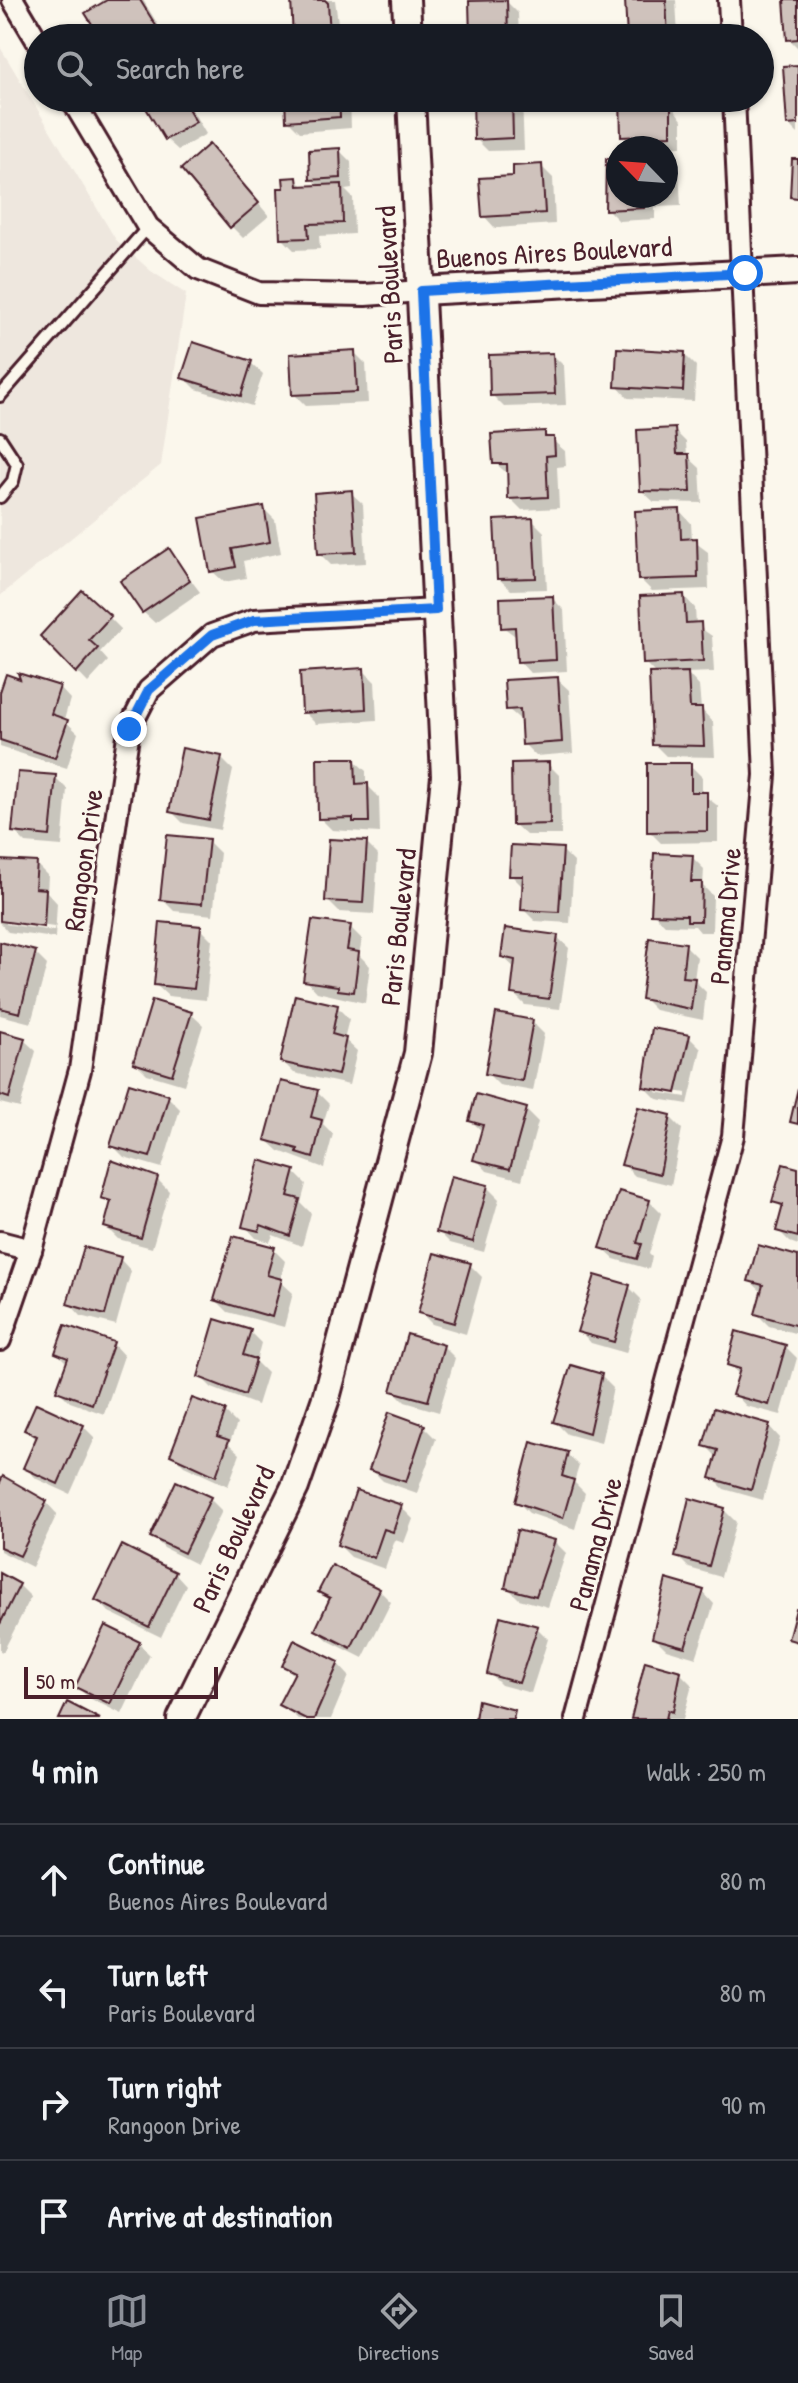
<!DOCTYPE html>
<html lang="en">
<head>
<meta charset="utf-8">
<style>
	body { margin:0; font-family:"Patrick Hand",sans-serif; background:#20242c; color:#f1f3f6 }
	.compass { position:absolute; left:606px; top:136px; width:72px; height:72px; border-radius:50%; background:#171b24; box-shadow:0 2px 6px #0004; rotate:295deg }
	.scale { position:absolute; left:24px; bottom:20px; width:194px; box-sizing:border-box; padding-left:8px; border:4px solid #4a1f2b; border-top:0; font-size:22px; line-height:28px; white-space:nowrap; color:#4a1f2b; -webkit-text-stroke:6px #fbf7ec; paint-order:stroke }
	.stop { position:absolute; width:24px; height:24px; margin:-18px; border:6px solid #1a73e8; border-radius:50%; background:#fff }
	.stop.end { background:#1a73e8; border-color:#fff; box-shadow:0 2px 8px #0008 }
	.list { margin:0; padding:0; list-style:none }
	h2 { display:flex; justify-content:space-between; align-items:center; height:104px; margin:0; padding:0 32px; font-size:34px }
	h2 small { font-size:26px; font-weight:400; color:#9ea1a6 }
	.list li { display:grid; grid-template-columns:52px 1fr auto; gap:24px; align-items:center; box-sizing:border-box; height:112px; padding:0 32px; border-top:2px solid #363941 }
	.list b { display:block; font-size:30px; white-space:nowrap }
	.list p { margin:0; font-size:26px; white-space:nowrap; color:#9ea1a6 }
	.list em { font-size:26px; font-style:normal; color:#9ea1a6 }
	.icon { flex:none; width:44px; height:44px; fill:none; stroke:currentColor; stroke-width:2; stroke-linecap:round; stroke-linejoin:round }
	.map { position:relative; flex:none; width:798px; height:1719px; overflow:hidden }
	.search { position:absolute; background:#171b24; box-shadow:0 2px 6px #0004; left:24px; right:24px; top:24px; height:88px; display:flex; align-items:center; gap:20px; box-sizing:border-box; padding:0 28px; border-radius:44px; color:#9ea1a6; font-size:30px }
	.sheet { height:552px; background:#171b24 }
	nav { display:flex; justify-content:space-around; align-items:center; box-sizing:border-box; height:112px; border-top:2px solid #363941; background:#171b24; font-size:22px; color:#9ea1a6 }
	nav a { display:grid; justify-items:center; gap:4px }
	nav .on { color:#8c9099 }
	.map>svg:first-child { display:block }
	.built { fill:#eee7de }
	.shadow { fill:#0003; fill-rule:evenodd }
	.building { fill:#cfc2bc; stroke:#4a1f2b; stroke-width:2 }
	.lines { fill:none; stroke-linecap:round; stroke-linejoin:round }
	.service-casing { stroke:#4a1f2b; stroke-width:16 }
	.minor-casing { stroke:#4a1f2b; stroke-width:26 }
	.tertiary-casing { stroke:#4a1f2b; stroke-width:32 }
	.service { stroke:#fbf7ec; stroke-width:10 }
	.minor { stroke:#fbf7ec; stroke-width:20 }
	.tertiary { stroke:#fbf7ec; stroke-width:26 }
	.route { stroke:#1a73e8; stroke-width:10 }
	.labels { text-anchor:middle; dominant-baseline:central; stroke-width:6; stroke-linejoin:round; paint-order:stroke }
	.street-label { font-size:28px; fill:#4a1f2b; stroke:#fbf7ec }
</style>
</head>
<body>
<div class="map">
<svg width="798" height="1719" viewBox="0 0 798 1719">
	<rect width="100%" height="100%" fill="#fbf7ec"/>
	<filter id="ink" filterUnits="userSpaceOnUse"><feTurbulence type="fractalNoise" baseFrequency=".0125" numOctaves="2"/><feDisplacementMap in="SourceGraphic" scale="16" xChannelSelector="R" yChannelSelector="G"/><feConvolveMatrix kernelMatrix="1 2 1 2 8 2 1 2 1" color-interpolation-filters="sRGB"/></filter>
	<g filter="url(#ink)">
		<path class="built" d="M0,47L116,240L151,271L186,294L161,465L0,596Z"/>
		<g class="shadow">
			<path d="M101,0H143L166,38H103L88,14L105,4Z"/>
			<path d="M293,0H335L340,38H297Z"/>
			<path d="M627,0H676L678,38H629Z"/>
			<path d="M786,0H798V48L789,39Z"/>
			<path d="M506,1L518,13L519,38H472Z"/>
			<path d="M798,67V134L788,124Z"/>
			<path d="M142,98H185L206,134L178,150L166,139Z"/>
			<path d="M287,98H350L351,128L300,132L288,120Z"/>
			<path d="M475,98H522L524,150L488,151L476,139Z"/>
			<path d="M622,98H666L682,120V146L635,148L623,136Z"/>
			<path d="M339,150L351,162L352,189L345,190L353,198L354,234L319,236L320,249L294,250L282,238L286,189L296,179L305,188L320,187L312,179Z"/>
			<path d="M666,158L679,170L681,206L655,207V219L619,221L607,209L618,160V196H666Z"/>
			<path d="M221,159L269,216L243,238L232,227Z"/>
			<path d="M541,166L553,178L555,224L495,228L484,216Z"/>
			<path d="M354,352L366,364L368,403L306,406L294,394Z"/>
			<path d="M684,354L696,366L694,401L628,398L617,386Z"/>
			<path d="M553,355L564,366L566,405L504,407L492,395Z"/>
			<path d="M251,363L263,374L252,406L196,389L184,377Z"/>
			<path d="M674,430L686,442L687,456L700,468L702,503L654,502L642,491Z"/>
			<path d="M544,433L565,451L566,466L557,467L559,508L522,510L510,498L509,475L495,463Z"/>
			<path d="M351,493L363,504L366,563L331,565L320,554Z"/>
			<path d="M263,508L275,520L281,553L243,561L246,578L224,582L212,571Z"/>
			<path d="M680,511L691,523L692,540L708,552L709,589L652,591L640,579Z"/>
			<path d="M532,520L544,532L547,589L511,590L499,579Z"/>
			<path d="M168,550L200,592L155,623L143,612Z"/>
			<path d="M684,596L695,608L696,625L712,636L714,672L687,673L699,686L701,709L713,722L715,757L666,756L654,744L657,675L645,663Z"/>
			<path d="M552,598L564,610L567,671L530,673L519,661L518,638L503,627Z"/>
			<path d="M109,617L121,629L100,652L108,661L88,683L43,636Z"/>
			<path d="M363,670L375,682L377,720L316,724L304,712Z"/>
			<path d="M557,679L569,690L573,753L536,756L524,744L522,721L508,709Z"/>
			<path d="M59,687L70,699L64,720L78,733L67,768L0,747V699Z"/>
			<path d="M221,758L233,770L220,830L183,823L171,811Z"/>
			<path d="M354,760L366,771V784L379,797L380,833L332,830L320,818Z"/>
			<path d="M548,764L560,776L561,835H526L514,824Z"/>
			<path d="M690,765L702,777V794L718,806V842L661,843L649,831Z"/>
			<path d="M55,777L67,789L62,846L26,843L14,831Z"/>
			<path d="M208,841L220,853L213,915L174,911L162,899Z"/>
			<path d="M366,843L378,855L374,914L339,912L327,900Z"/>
			<path d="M562,850L574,862L570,923L535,921L523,909L524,888L511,875Z"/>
			<path d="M692,857L704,869L703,886L713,896L712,932H700L695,926L665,925L653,913Z"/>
			<path d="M0,862L36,864L48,876L47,892L57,903L55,938L8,932L0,923ZM6,920L54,927V931L6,924Z"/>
			<path d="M350,927L362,939L359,955L370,966L365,1003L317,992L306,980Z"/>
			<path d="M200,928L212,940L206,1000L168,996L156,985Z"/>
			<path d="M557,937L569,948L560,1009L525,1005L513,993L516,969L503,957Z"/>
			<path d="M0,944L35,953L47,965L31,1023L0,1015Z"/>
			<path d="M685,945L697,957L694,980L706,992L703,1020L655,1010L643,998Z"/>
			<path d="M337,1007L349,1019L344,1039L357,1051L349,1085L294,1073L282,1061Z"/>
			<path d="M191,1014L203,1025L184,1085L147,1074L135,1062Z"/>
			<path d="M532,1022L544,1034L533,1091L499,1085L487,1073Z"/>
			<path d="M0,1033L24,1040L36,1051L20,1108L0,1103Z"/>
			<path d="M689,1037L701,1049L688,1104L657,1099L645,1087ZM656,1088L686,1093V1097L656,1092Z"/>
			<path d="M317,1092L329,1104L323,1124L333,1134L324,1168L279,1151L267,1140Z"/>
			<path d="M168,1097L180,1109L162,1168L124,1157L112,1145Z"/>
			<path d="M526,1110L538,1122L522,1180L487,1171L476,1159L483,1132L471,1121Z"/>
			<path d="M670,1117L682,1129L671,1185L635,1176L623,1164Z"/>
			<path d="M798,1171V1245L790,1242L778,1230L784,1210L775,1201Z"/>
			<path d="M294,1172L306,1184L301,1203L311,1213L302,1246L273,1235L270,1242L256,1238L245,1226Z"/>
			<path d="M157,1179L169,1191L152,1248L118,1239L106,1227L112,1206L103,1197Z"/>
			<path d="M487,1187L499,1199L484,1252L450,1243L438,1231Z"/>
			<path d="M649,1201L661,1213L649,1254L652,1257L649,1269L614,1259L602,1248Z"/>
			<path d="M273,1249L285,1261L280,1281L293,1293L284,1327L228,1312L216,1300Z"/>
			<path d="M798,1258V1334L769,1326L757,1314L763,1293L750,1281Z"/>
			<path d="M120,1259L131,1271L116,1325L81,1316L70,1304Z"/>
			<path d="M470,1265L482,1277L466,1334L432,1324L420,1312Z"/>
			<path d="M629,1287L641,1299L626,1353L591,1343L580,1331Z"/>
			<path d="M250,1332L261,1343L256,1362L267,1373L257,1405L212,1388L200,1376Z"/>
			<path d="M113,1344L124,1356L104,1414L70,1402L59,1391L68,1364L57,1353Z"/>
			<path d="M443,1346L455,1358L439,1412L405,1402L393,1390Z"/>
			<path d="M785,1346L797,1358L781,1415L746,1406L735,1394L740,1375L729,1365Z"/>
			<path d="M601,1376L613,1388L601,1443L567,1434L555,1422Z"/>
			<path d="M225,1412L237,1424L229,1444L240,1454L228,1486L184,1466L172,1454Z"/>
			<path d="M83,1426L95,1438L70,1494L37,1479L25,1468L37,1440L27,1430Z"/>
			<path d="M769,1426L780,1438L763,1500L724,1489L712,1477L718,1458L705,1445Z"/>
			<path d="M424,1427L436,1439L417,1493L383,1481L371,1469Z"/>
			<path d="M567,1454L579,1466L574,1482L585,1493L575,1529L529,1513L517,1501Z"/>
			<path d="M0,1487L46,1502L57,1514L32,1567L0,1551Z"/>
			<path d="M210,1499L222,1511L196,1564L164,1548L152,1536Z"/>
			<path d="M401,1507L413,1519L404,1543L395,1540L385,1569L351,1557L339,1545Z"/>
			<path d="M724,1510L736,1522L721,1577L689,1568L677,1556Z"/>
			<path d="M554,1541L566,1553L548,1607L519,1599L507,1587Z"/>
			<path d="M175,1573L186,1585L161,1637L109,1612L98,1600Z"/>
			<path d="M0,1576L19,1585L31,1597L3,1652L0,1651Z"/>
			<path d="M379,1590L391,1602L363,1658L329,1641L317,1630L331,1602L321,1592Z"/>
			<path d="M703,1592L714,1604L696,1658L666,1649L655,1638Z"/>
			<path d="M537,1628L548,1639L531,1693L501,1685L489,1673Z"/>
			<path d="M139,1644L150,1655L122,1714L89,1698L77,1687Z"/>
			<path d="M338,1664L349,1676L331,1719H298L281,1704L295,1676L284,1665Z"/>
			<path d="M680,1673L692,1685L683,1719H634Z"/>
		</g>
		<g class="building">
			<path d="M107,0H140L163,37L116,38L112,31L101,38L85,13Z"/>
			<path d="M291,0H325L328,3L330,35L293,37Z"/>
			<path d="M507,0L508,38H470L469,1Z"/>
			<path d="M625,0H666L668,38H627Z"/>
			<path d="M784,0H798V39L787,40Z"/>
			<path d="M798,65V124L787,125L783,66Z"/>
			<path d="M140,98H182L196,122L165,140Z"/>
			<path d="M285,98H339L340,117L286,121Z"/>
			<path d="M473,98H512L513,138L474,140Z"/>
			<path d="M620,98H659V106H671V135L621,137Z"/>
			<path d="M209,144L259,203L230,228L181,169Z"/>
			<path d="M340,148L341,178L310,180L309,150Z"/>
			<path d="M666,156H668L670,195H666Z"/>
			<path d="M618,158V196H644V208L605,210L606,159Z"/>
			<path d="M792,159H798V198L790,197Z"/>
			<path d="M542,164L545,213L482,217L479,178L513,176V166Z"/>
			<path d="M297,177L298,186L342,184L343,223L308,224L309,238L280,239L278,188H284L283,178Z"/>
			<path d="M193,342L252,361L241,396L181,378Z"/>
			<path d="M617,348L685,352L683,391L615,387Z"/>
			<path d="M355,350L357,392L292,395L290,354Z"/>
			<path d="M553,353L555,394L490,396L489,355Z"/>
			<path d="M675,428L677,454H689L691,492L640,491L637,430Z"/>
			<path d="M545,431V437H554L555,455L546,456L548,497L508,499L507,464H493L491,434Z"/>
			<path d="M352,490L356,552L318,554L314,493Z"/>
			<path d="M264,506L270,542L232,549L236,567L210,572L200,518Z"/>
			<path d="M680,509L681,539L697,538L698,578L638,580L635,511Z"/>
			<path d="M533,518L536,578L497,579L494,520Z"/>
			<path d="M169,548L190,580L142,613L120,581Z"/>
			<path d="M82,590L111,616L89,640L98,648L76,673L40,636Z"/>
			<path d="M684,594L686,623L701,622L703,661L643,664L640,596Z"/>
			<path d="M553,596L556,660L517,662L515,627L501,628L500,598Z"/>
			<path d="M364,668L366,709L302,713L300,672Z"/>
			<path d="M688,672L690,708H702L704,746L652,745L649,673Z"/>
			<path d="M18,673L60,686L51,714L68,720L55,758L0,740V692L6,674L20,679Z"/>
			<path d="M558,677L562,742L522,745L520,709L506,710L504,680Z"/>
			<path d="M182,748L222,756L209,820L169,812Z"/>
			<path d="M317,758H355L356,784L368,783L369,822H353V818L318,819Z"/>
			<path d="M549,762L550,824L512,825L511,763Z"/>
			<path d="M647,763H691V792H707V831L647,832Z"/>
			<path d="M18,772L56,775L50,836L12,832Z"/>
			<path d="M167,835L209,839L202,904L160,900Z"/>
			<path d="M329,839L367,841L363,903L325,901Z"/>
			<path d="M511,845L563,848L559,912L521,910L523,876H509Z"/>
			<path d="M654,853L693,855L691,882H702L701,921H687V915L651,914Z"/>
			<path d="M0,860L37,862L35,888L46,889L44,927L0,921Z"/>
			<path d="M312,920L351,925L347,950L359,952L354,992L338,990V986L303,981Z"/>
			<path d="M160,922L201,926L194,989L154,985Z"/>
			<path d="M505,928L558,935L549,999L511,994L515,960L501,957Z"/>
			<path d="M649,938L686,943L682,977L695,978L691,1009L641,999Z"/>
			<path d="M0,942L36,951L20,1013L0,1008Z"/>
			<path d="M295,995L338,1005L332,1034L346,1038L338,1075L280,1062Z"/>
			<path d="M152,1000L192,1012L172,1075L133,1063Z"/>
			<path d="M496,1013L533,1020L522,1081L485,1074Z"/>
			<path d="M652,1028L690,1035L676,1093L643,1087Z"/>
			<path d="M0,1031L25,1038L9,1098L0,1095Z"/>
			<path d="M281,1081L318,1090L311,1117L322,1120L313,1158L297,1153L298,1149L265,1140Z"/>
			<path d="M129,1083L169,1095L150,1157L110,1146Z"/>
			<path d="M798,1088V1124L790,1122Z"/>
			<path d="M476,1094L527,1108L510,1169L473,1160L483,1125L469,1121Z"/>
			<path d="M638,1107L671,1115L660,1174L621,1165Z"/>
			<path d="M111,1160L158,1177L141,1238L104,1227L111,1201L101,1198Z"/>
			<path d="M259,1160L295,1170L288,1196L300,1199L290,1236L261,1225L259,1231L242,1227Z"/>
			<path d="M783,1164L798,1168V1237L776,1231L783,1205L772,1202Z"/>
			<path d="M451,1176L488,1185L473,1242L436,1232Z"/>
			<path d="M619,1191L650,1200L637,1243L642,1244L637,1259L600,1248Z"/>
			<path d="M233,1236L275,1247L267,1275L282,1279L272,1317L214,1300Z"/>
			<path d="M758,1245L798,1256V1326L755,1314L763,1285L748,1281Z"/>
			<path d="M84,1247L121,1257L105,1315L67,1304Z"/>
			<path d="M434,1253L471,1263L454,1323L418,1313Z"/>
			<path d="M595,1275L630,1285L614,1342L577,1332Z"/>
			<path d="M215,1319L251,1330L243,1355L256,1359L245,1395L198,1377Z"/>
			<path d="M65,1325L114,1342L92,1404L56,1391L68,1358L55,1353Z"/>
			<path d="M736,1331L786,1345L769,1405L732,1395L740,1369L727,1365Z"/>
			<path d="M407,1334L444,1345L428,1401L391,1391Z"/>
			<path d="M571,1365L602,1374L589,1433L553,1422Z"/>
			<path d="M192,1398L226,1410L217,1436L229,1440L216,1476L170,1455Z"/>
			<path d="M36,1403L84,1425L58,1484L23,1468L37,1436L24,1430Z"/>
			<path d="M714,1408L770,1424L751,1490L710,1478L718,1450L703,1446Z"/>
			<path d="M389,1412L425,1425L406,1482L369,1470Z"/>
			<path d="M531,1442L568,1452L562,1476L574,1480L563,1518L515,1502Z"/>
			<path d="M3,1476L47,1501L20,1556L0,1547V1482Z"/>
			<path d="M176,1481L211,1497L184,1553L150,1537Z"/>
			<path d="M356,1490L402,1505L393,1532L384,1529L374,1558L337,1545Z"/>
			<path d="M689,1498L725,1508L709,1566L675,1557Z"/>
			<path d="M517,1530L555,1540L536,1596L505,1588Z"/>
			<path d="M122,1545L176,1572L149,1627L95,1600Z"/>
			<path d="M332,1565L380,1589L351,1648L315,1630L330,1598L318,1592Z"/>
			<path d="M0,1573L20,1584L0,1624Z"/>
			<path d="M666,1579L704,1590L685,1647L652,1638Z"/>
			<path d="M796,1609H798V1642L788,1639Z"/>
			<path d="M500,1616L538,1626L519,1683L487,1674Z"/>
			<path d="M105,1625L140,1642L110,1704L75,1687Z"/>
			<path d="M294,1640L339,1662L314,1719H306L278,1705L295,1672L282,1666Z"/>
			<path d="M645,1661L681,1671L673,1712L668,1710L666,1719H631Z"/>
			<path d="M478,1700L515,1710L513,1719H475Z"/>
			<path d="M67,1702L100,1719H59Z"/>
		</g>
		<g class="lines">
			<g class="service-casing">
				<g id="service">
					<path d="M0,396L148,227"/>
					<path d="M0,438L17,464L13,481L0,497"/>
				</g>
			</g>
			<g class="minor-casing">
				<g id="minor">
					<path d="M13,0L38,42"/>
					<path d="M729,0L731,38"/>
					<path d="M71,98L148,227L198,269L259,293L365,295L421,291"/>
					<path d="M0,1242L31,1250"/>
					<path d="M0,1340L31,1250L80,1070L129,729L149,690L212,635L254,620L436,610"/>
					<path d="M576,1719L733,1136L765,775L734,98"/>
				</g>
			</g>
			<g class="tertiary-casing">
				<g id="tertiary">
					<path d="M406,0L408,38"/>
					<path d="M421,291L798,271"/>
					<path d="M181,1719L295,1487L326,1398L418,1053L445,776L411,98"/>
				</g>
			</g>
			<use href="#service" class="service"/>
			<use href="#minor" class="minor"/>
			<use href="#tertiary" class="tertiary"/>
		</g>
	</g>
	<g class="lines" filter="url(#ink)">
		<path class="route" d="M129,729L149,690L212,635L254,620L436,610L421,291L745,273"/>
	</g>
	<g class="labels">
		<g class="street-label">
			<text transform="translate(554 252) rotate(-3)">Buenos Aires Boulevard</text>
			<text transform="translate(389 285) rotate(-93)">Paris Boulevard</text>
			<text transform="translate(83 860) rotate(-82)">Rangoon Drive</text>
			<text transform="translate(725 916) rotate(-85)">Panama Drive</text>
			<text transform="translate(398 927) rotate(-84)">Paris Boulevard</text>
			<text transform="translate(233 1539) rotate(-65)">Paris Boulevard</text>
			<text transform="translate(595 1544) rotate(-75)">Panama Drive</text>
		</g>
	</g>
</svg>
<svg class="compass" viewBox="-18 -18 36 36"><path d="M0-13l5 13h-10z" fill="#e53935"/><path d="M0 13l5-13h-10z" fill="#9ea1a6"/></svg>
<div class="scale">50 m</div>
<div class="stop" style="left:745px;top:273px"></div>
<div class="stop end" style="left:129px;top:729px"></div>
<div class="search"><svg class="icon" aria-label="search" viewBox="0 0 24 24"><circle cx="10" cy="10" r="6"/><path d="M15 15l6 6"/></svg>Search here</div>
</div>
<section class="sheet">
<h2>4 min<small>Walk · 250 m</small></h2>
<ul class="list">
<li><svg class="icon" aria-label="ahead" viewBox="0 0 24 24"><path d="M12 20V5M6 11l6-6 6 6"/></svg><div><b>Continue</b><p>Buenos Aires Boulevard</p></div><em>80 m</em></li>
<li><svg class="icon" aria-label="left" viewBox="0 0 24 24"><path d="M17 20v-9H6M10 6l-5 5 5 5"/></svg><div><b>Turn left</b><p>Paris Boulevard</p></div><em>80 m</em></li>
<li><svg class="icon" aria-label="right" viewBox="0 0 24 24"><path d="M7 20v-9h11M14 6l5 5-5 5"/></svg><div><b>Turn right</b><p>Rangoon Drive</p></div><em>90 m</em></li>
<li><svg class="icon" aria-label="arrive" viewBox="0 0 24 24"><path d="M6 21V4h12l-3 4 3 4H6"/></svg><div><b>Arrive at destination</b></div></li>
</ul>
</section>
<nav>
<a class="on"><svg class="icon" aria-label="map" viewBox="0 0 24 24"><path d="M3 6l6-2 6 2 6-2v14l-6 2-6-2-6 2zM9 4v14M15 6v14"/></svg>Map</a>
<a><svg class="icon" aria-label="directions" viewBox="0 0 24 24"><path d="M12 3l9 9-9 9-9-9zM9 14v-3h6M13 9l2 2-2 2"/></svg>Directions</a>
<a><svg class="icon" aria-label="saved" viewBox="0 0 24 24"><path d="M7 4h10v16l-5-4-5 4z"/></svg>Saved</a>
</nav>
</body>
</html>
